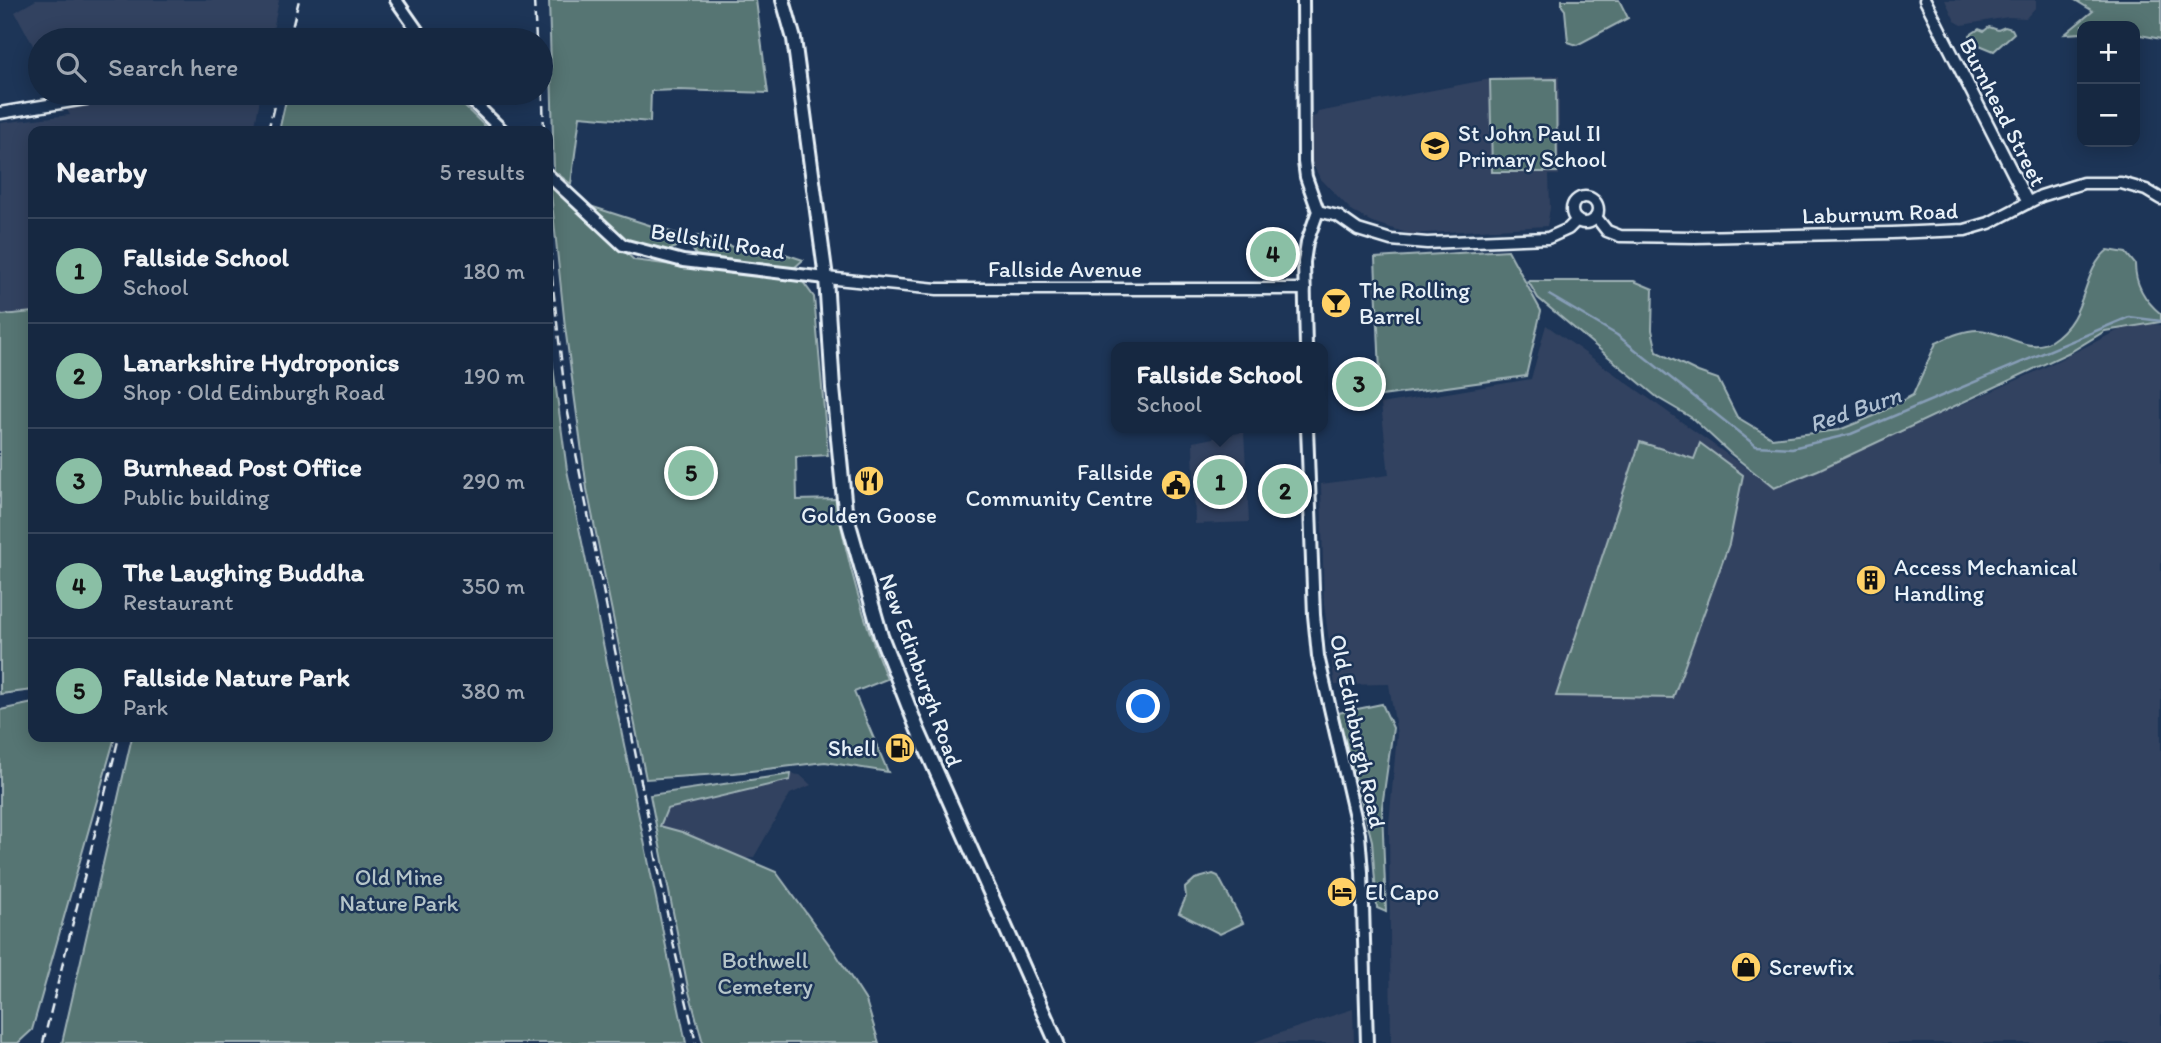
<!DOCTYPE html>
<html lang="en">
<head>
<meta charset="utf-8">
<style>
	body { margin:0; font-family:Itim,sans-serif; background:#1f3048; color:#f1f3f6 }
	.controls { position:absolute; right:21px; top:21px; display:grid; overflow:hidden; border-radius:14px; box-shadow:0 4px 18px #0003 }
	.controls button { width:63px; height:63px; display:grid; place-items:center; padding:0; border:0; border-bottom:2px solid #35445a; background:#162841; color:#f1f3f6; font:35px sans-serif }
	.you { position:absolute; left:1144px; top:707px; width:24px; height:24px; margin:-18px; border:5px solid #fff; border-radius:50%; background:#1a73e8; box-shadow:0 0 0 10px #1a73e833 }
	.badge { display:grid; place-items:center; width:46px; height:46px; border-radius:50%; background:#8abfa5; color:#111; font-size:23px; font-weight:700 }
	.pin { position:absolute; translate:-50% -50%; border:4px solid #fff; box-shadow:0 2px 7px #0006 }
	.popup { position:absolute; left:1111px; top:342px; width:217px; height:91px; box-sizing:border-box; display:grid; place-content:center; border-radius:14px; background:#162841; filter:drop-shadow(0 2px 5px #0005); font-size:23px; white-space:nowrap; color:#9ea6b1 }
	.popup b { font-size:26px; color:#f1f3f6 }
	.popup::after { content:''; position:absolute; left:50%; top:100%; margin-left:-14px; border:14px solid transparent; border-top-color:#162841 }
	.list { margin:0; padding:0; list-style:none }
	h2 { display:flex; justify-content:space-between; align-items:center; height:91px; margin:0; padding:0 28px; font-size:30px }
	h2 small { font-size:23px; font-weight:400; color:#9ea6b1 }
	.list li { display:grid; grid-template-columns:46px 1fr auto; gap:21px; align-items:center; box-sizing:border-box; height:105px; padding:0 28px; border-top:2px solid #35445a }
	.list b { display:block; font-size:26px; white-space:nowrap }
	.list p { margin:0; font-size:23px; white-space:nowrap; color:#9ea6b1 }
	.list em { font-size:23px; font-style:normal; color:#9ea6b1 }
	.icon { flex:none; width:38px; height:38px; fill:none; stroke:currentColor; stroke-width:2; stroke-linecap:round; stroke-linejoin:round }
	.map { position:relative; flex:none; width:2161px; height:1043px; overflow:hidden }
	.search { position:absolute; background:#162841; box-shadow:0 4px 18px #0003; left:28px; top:28px; width:525px; height:77px; display:flex; align-items:center; gap:18px; box-sizing:border-box; padding:0 24px; border-radius:38px; color:#9ea6b1; font-size:26px }
	.panel { position:absolute; background:#162841; box-shadow:0 4px 18px #0003; left:28px; top:126px; width:525px; height:616px; border-radius:14px }
	.map>svg:first-child { display:block }
	.built { fill:#334260 }
	.green { fill:#567473; stroke:#9fb2b6; stroke-width:2 }
	.lines { fill:none; stroke-linecap:round; stroke-linejoin:round }
	.stream { stroke:#879eb7; stroke-width:2.5 }
	.tertiary-casing { stroke:#e8f1f8; stroke-width:15 }
	.secondary-casing { stroke:#e8f1f8; stroke-width:16 }
	.primary-casing { stroke:#e8f1f8; stroke-width:18 }
	.tertiary { stroke:#1d3557; stroke-width:10 }
	.secondary { stroke:#1d3557; stroke-width:10 }
	.primary { stroke:#1d3557; stroke-width:12 }
	.rail { stroke:#e8f1f8; stroke-width:2.5; stroke-dasharray:10 5; stroke-linecap:butt }
	.labels { text-anchor:middle; dominant-baseline:central; stroke-width:5; stroke-linejoin:round; paint-order:stroke }
	.street-label { font-size:23px; fill:#e8f1f8; stroke:#1d3557 }
	.poi-label { font-size:23px; fill:#e8f1f8; stroke:#1d3557; text-anchor:start }
	.park-label { font-size:23px; fill:#b5c5c9; stroke:#1d3557 }
	.water-label { font-size:24px; font-style:italic; fill:#afc0d2; stroke:#1d3557 }
</style>
</head>
<body>
<div class="map">
<svg width="2161" height="1043" viewBox="0 0 2161 1043">
	<rect width="100%" height="100%" fill="#1d3557"/>
	<filter id="ink" filterUnits="userSpaceOnUse"><feTurbulence type="fractalNoise" baseFrequency=".0143" numOctaves="2"/><feDisplacementMap in="SourceGraphic" scale="14" xChannelSelector="R" yChannelSelector="G"/><feConvolveMatrix kernelMatrix="1 2 1 2 8 2 1 2 1" color-interpolation-filters="sRGB"/></filter>
	<g filter="url(#ink)">
		<g class="built">
			<path d="M36,0H279L271,40H40V58L15,12Z"/>
			<path d="M1945,0H2036V7L2026,18L2008,17L1962,25L1955,21Z"/>
			<path d="M1559,76V175H1549L1550,208L1547,226L1410,234L1372,222L1353,212L1320,178L1311,161L1312,117L1316,116L1318,112L1491,79Z"/>
			<path d="M58,93H261L254,131H33V312L2,315L0,313V123L70,115Z"/>
			<path d="M2135,322L2161,325V1043H1391L1389,824L1397,735L1389,684L1335,685L1324,604L1321,484L1389,475L1381,404L1531,379L1546,325L1774,488L2033,373Z"/>
			<path d="M1244,432L1249,522L1195,524L1193,442Z"/>
			<path d="M791,774L800,775L811,785L790,794L754,857L745,859L659,826L666,809L789,780Z"/>
			<path d="M1353,1009L1354,1043H1252L1265,1038Z"/>
		</g>
		<g class="green">
			<path d="M549,0H756L768,93L678,90L651,91L650,122L580,116L571,184L554,171Z"/>
			<path d="M1562,0H1619L1628,18L1577,45L1568,42L1565,10L1562,6Z"/>
			<path d="M2075,0H2161V39L2135,34V26H2082V33L2065,34L2093,11Z"/>
			<path d="M1989,27L1998,30L2005,27L2012,29L2014,33L1994,51L1972,42L1970,35L1979,29L1984,31Z"/>
			<path d="M1556,79L1557,172H1492L1490,80Z"/>
			<path d="M431,99L464,106L490,131H279L286,100Z"/>
			<path d="M550,183L634,260L803,282L814,297L828,455L796,457L797,500L836,499C847,561 863,620 887,679L854,692L888,772L825,762L734,773L646,779L587,489L565,327Z"/>
			<path d="M590,206L680,235L677,246L667,252L626,240Z"/>
			<path d="M697,235L733,247L785,254L803,260L793,269L696,255L693,250Z"/>
			<path d="M1508,250L1541,311L1526,376L1381,396L1375,258Z"/>
			<path d="M2108,250L2126,253L2135,264C2135,285 2145,301 2161,314V322L2105,331L2072,351L1818,470L1774,488L1730,453L1692,418L1658,398L1538,298L1528,281H1634L1653,289L1652,330L1657,352L1698,372L1718,379L1737,417L1772,438L1839,430L1874,416L1913,395L1936,343C1949,337 1963,330 1978,330C2002,330 2028,355 2051,341C2089,318 2080,272 2108,250Z"/>
			<path d="M33,312V690L0,694V313L2,315Z"/>
			<path d="M548,330L567,470L686,1043H62L132,737H548Z"/>
			<path d="M1640,442L1694,459L1700,443L1743,475L1729,544L1673,698L1556,696Z"/>
			<path d="M33,703V737H115L32,1030L18,1043H0V710Z"/>
			<path d="M1382,704L1393,728L1382,807L1386,912L1377,908L1372,841L1338,713Z"/>
			<path d="M791,774L790,780L667,809L660,826L682,832L776,872L834,951L866,1001L879,1043H703L688,988L650,795Z"/>
			<path d="M1213,874L1218,876L1243,923L1220,934L1179,913L1186,897L1185,888L1195,879Z"/>
		</g>
		<g class="lines">
			<path class="stream" d="M1549,295L1617,335L1756,446L1792,448L1851,434L2129,317L2161,321"/>
			<g class="tertiary-casing">
				<g id="tertiary">
					<path d="M1925,0L2028,203"/>
					<path d="M396,93L443,95L446,93"/>
					<path d="M0,113L121,93"/>
					<circle cx="1585" cy="210" r="13"/>
					<path d="M1318,211L1338,216L1358,230L1391,240L1427,243L1548,238L1568,229L1577,220"/>
					<path d="M1596,217L1607,231L1620,236L1695,237L1892,233L1965,230L1989,223L2041,196L2083,183H2121L2146,190L2161,199"/>
					<path d="M826,278L937,289H1305"/>
				</g>
			</g>
			<g class="secondary-casing">
				<g id="secondary">
					<path d="M396,0L424,40"/>
					<path d="M1303,0L1304,162L1306,177L1318,211L1307,242L1304,262L1306,347"/>
					<path d="M464,93L503,131"/>
					<path d="M548,175L623,245L683,261L826,278"/>
					<path d="M1307,428L1314,615L1318,656L1359,834L1362,872L1367,1043"/>
				</g>
			</g>
			<g class="primary-casing">
				<path id="primary" d="M783,0L794,39L826,278L833,388L845,510L881,636L917,728L1057,1043"/>
			</g>
			<use href="#tertiary" class="tertiary"/>
			<use href="#secondary" class="secondary"/>
			<use href="#primary" class="primary"/>
			<g class="rail">
				<path d="M534,0L536,40"/>
				<path d="M289,40L299,0"/>
				<path d="M541,45L544,131"/>
				<path d="M268,131L277,93"/>
				<path d="M548,201L552,278L566,403L672,938L696,1043"/>
				<path d="M43,1043L119,737"/>
			</g>
		</g>
	</g>
	<defs>
		<g id="school-disc" transform="scale(1.575)"><circle r="9.5" fill="#ffd166" stroke="#1d3557"/><path d="M0-5L7-2L0 1L-7-2ZM-4 1L0 2.5L4 1V4Q0 6-4 4Z" fill="#111"/></g>
		<g id="bar-disc" transform="scale(1.575)"><circle r="9.5" fill="#ffd166" stroke="#1d3557"/><path d="M-6-5H6L.8 .8V4.5H3.5V6h-7V4.5H-.8V.8Z" fill="#111"/></g>
		<g id="restaurant-disc" transform="scale(1.575)"><circle r="9.5" fill="#ffd166" stroke="#1d3557"/><path d="M-5-6h1v4h1v-4h1v4h1v-4h1v5L-1.5 .5V6h-2V.5L-5-1ZM5-6V6H3V1.5H1.5Q1.5-4 5-6Z" fill="#111"/></g>
		<g id="civic-disc" transform="scale(1.575)"><circle r="9.5" fill="#ffd166" stroke="#1d3557"/><path d="M-.6-6.5H3V-4.5H.6V-3L4-1V1h2V6H-6V1h2V-1L-.6-3ZM-1.2 2.5V6h2.4V2.5Z" fill="#111"/></g>
		<g id="building-disc" transform="scale(1.575)"><circle r="9.5" fill="#ffd166" stroke="#1d3557"/><path d="M-4-6H4V6H1V3H-1V6H-4ZM-2.5-4.3h1.7v1.8h-1.7ZM.8-4.3h1.7v1.8H.8ZM-2.5-1h1.7V.8h-1.7ZM.8-1h1.7V.8H.8Z" fill="#111"/></g>
		<g id="fuel-disc" transform="scale(1.575)"><circle r="9.5" fill="#ffd166" stroke="#1d3557"/><path d="M-5.5-6h7V0h2V4h1.3V-2.5L3-4.5l.8-.8L6-3V5H2.5V1h-1V6h-7ZM-4.2-4.7v3.2H.2V-4.7Z" fill="#111"/></g>
		<g id="hotel-disc" transform="scale(1.575)"><circle r="9.5" fill="#ffd166" stroke="#1d3557"/><path d="M-6-4.5h1.5V1H6V5H4.5V3h-9V5H-6ZM-4 0a1.8 1.8 0 1 1 3.6 0ZM.5 0V-2.5h3Q6-2.5 6 0Z" fill="#111"/></g>
		<g id="shop-disc" transform="scale(1.575)"><circle r="9.5" fill="#ffd166" stroke="#1d3557"/><path d="M-5-2.5h2.3a2.7 3.5 0 0 1 5.4 0H5L5.5 6h-11ZM-1.5-2.5h3a1.5 2.3 0 0 0-3 0Z" fill="#111"/></g>
	</defs>
	<g fill-rule="evenodd">
		<use href="#school-disc" x="1435" y="146"/>
		<use href="#bar-disc" x="1336" y="303"/>
		<use href="#restaurant-disc" x="869" y="481"/>
		<use href="#civic-disc" x="1176" y="485"/>
		<use href="#building-disc" x="1871" y="580"/>
		<use href="#fuel-disc" x="900" y="748"/>
		<use href="#hotel-disc" x="1342" y="892"/>
		<use href="#shop-disc" x="1746" y="967"/>
	</g>
	<g class="labels">
		<g class="street-label">
			<text transform="translate(2003 112) rotate(63)">Burnhead Street</text>
			<text transform="translate(1880 213) rotate(-2)">Laburnum Road</text>
			<text transform="translate(718 241) rotate(9)">Bellshill Road</text>
			<text x="1065" y="269">Fallside Avenue</text>
			<text transform="translate(921 670) rotate(70)">New Edinburgh Road</text>
			<text transform="translate(1358 731) rotate(78)">Old Edinburgh Road</text>
		</g>
		<g class="poi-label">
			<text x="1458" y="133">St John Paul II<tspan x="1458" dy="26">Primary School</tspan></text>
			<text x="1359" y="290">The Rolling<tspan x="1359" dy="26">Barrel</tspan></text>
			<text x="1153" y="472" text-anchor="end">Fallside<tspan x="1153" dy="26">Community Centre</tspan></text>
			<text x="869" y="515" text-anchor="middle">Golden Goose</text>
			<text x="1894" y="567">Access Mechanical<tspan x="1894" dy="26">Handling</tspan></text>
			<text x="877" y="748" text-anchor="end">Shell</text>
			<text x="1365" y="892">El Capo</text>
			<text x="1769" y="967">Screwfix</text>
		</g>
		<g class="park-label">
			<text x="399" y="877">Old Mine<tspan x="399" dy="26">Nature Park</tspan></text>
			<text x="765" y="960">Bothwell<tspan x="765" dy="26">Cemetery</tspan></text>
		</g>
		<g class="water-label">
			<text transform="translate(1855 409) rotate(-19)">Red Burn</text>
		</g>
	</g>
</svg>
<div class="controls">
<button>+</button>
<button>−</button>
</div>
<div class="you"></div>
<div class="pin badge" style="left:1220px;top:482px">1</div>
<div class="popup"><b>Fallside School</b>School</div>
<div class="pin badge" style="left:1285px;top:491px">2</div>
<div class="pin badge" style="left:1359px;top:384px">3</div>
<div class="pin badge" style="left:1273px;top:254px">4</div>
<div class="pin badge" style="left:691px;top:473px">5</div>
<div class="search"><svg class="icon" aria-label="search" viewBox="0 0 24 24"><circle cx="10" cy="10" r="6"/><path d="M15 15l6 6"/></svg>Search here</div>
<section class="panel">
<h2>Nearby<small>5 results</small></h2>
<ul class="list">
<li><span class="badge">1</span><div><b>Fallside School</b><p>School</p></div><em>180 m</em></li>
<li><span class="badge">2</span><div><b>Lanarkshire Hydroponics</b><p>Shop · Old Edinburgh Road</p></div><em>190 m</em></li>
<li><span class="badge">3</span><div><b>Burnhead Post Office</b><p>Public building</p></div><em>290 m</em></li>
<li><span class="badge">4</span><div><b>The Laughing Buddha</b><p>Restaurant</p></div><em>350 m</em></li>
<li><span class="badge">5</span><div><b>Fallside Nature Park</b><p>Park</p></div><em>380 m</em></li>
</ul>
</section>
</div>
</body>
</html>
